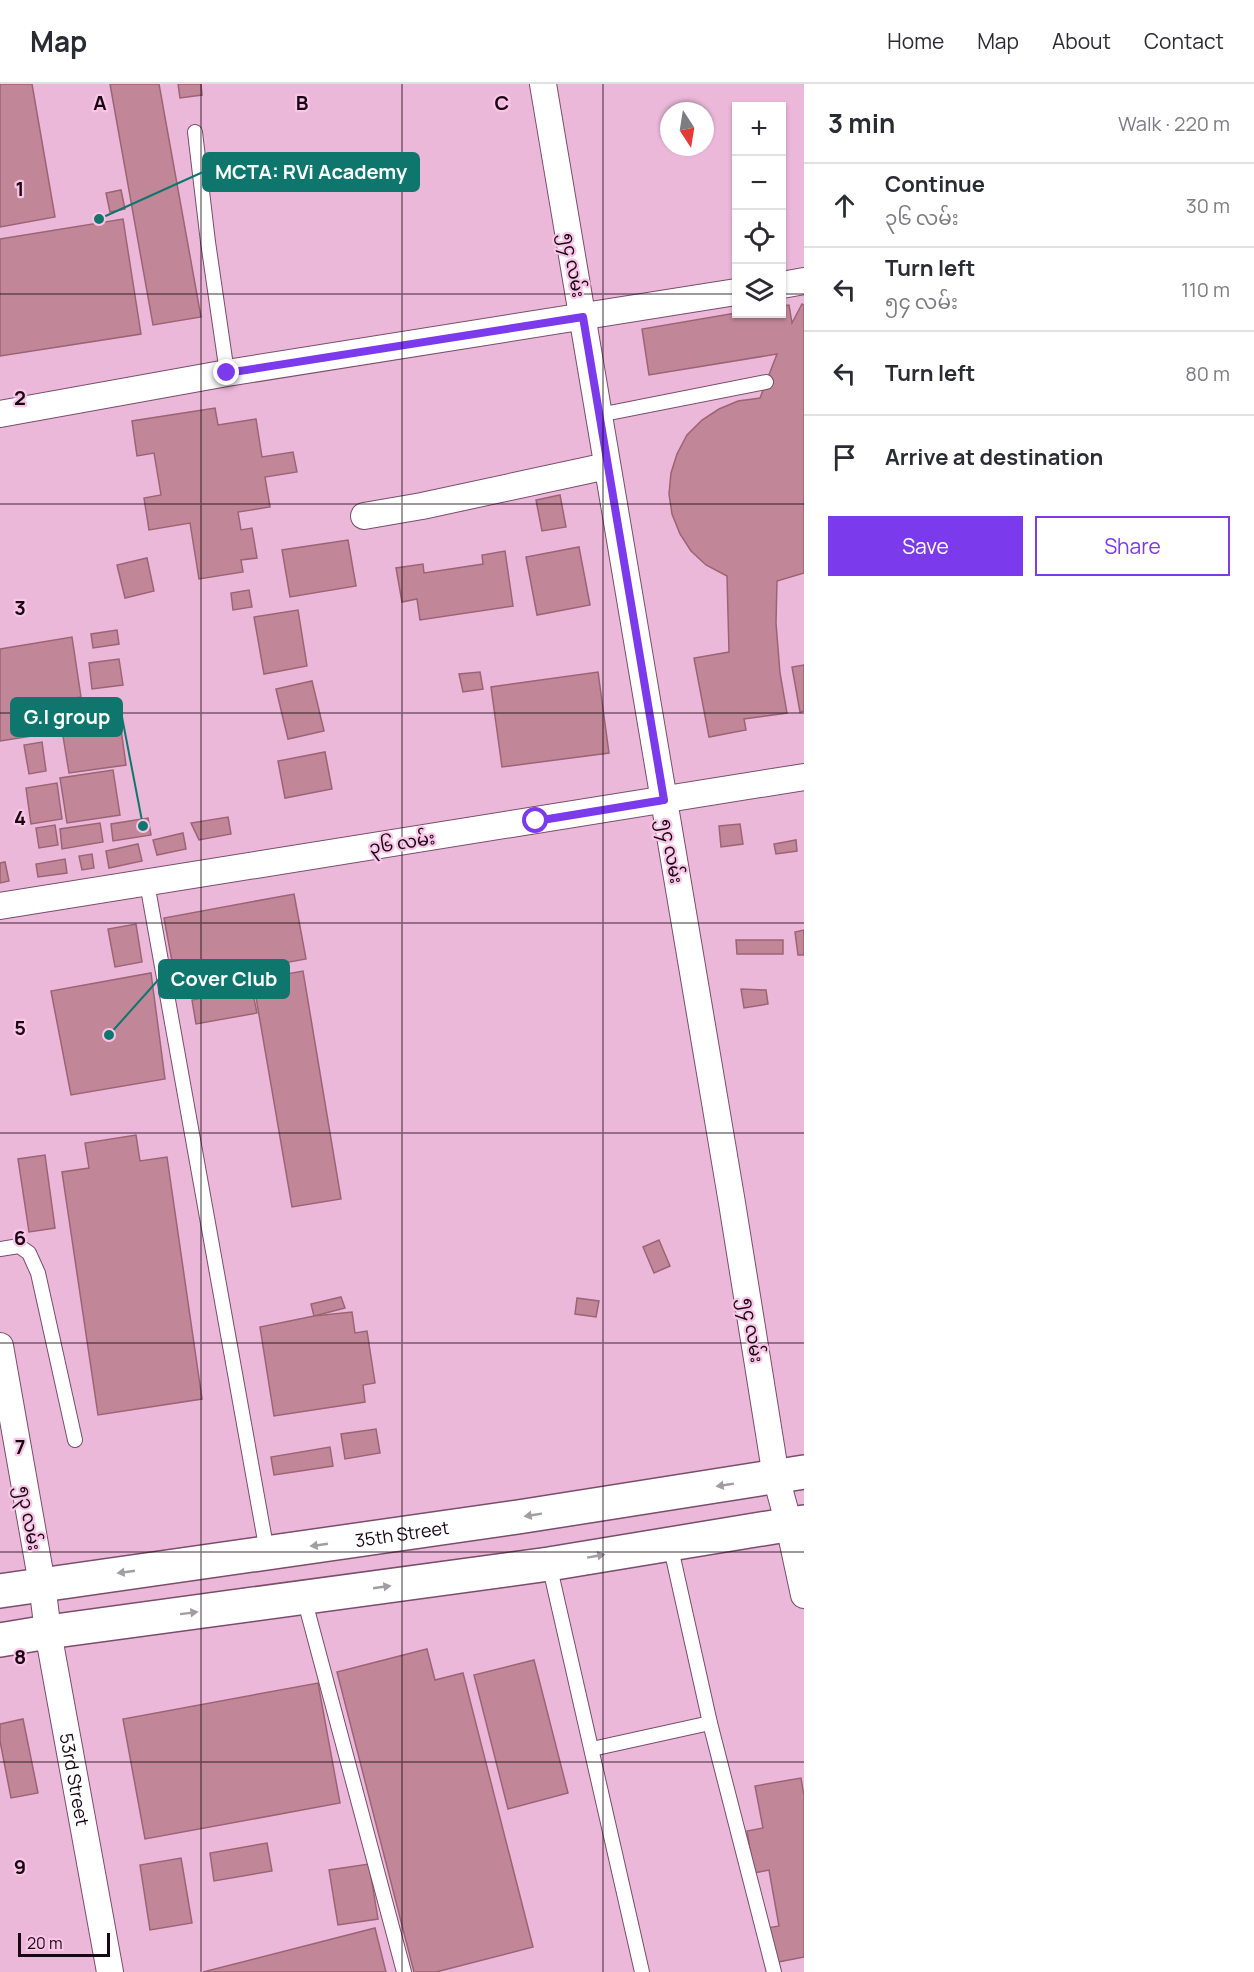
<!DOCTYPE html>
<html lang="en">
<head>
<meta charset="utf-8">
<style>
	body { margin:0; font-family:Manrope,"Noto Sans Myanmar",sans-serif; background:#f7f7f7; color:#2b2b33 }
	.controls { position:absolute; right:18px; top:18px; display:grid; overflow:hidden; border-radius:0px; box-shadow:0 2px 4px #0004 }
	.controls button { width:54px; height:54px; display:grid; place-items:center; padding:0; border:0; border-bottom:2px solid #e1e1e2; background:#fff; color:#2b2b33; font:30px sans-serif }
	.compass { position:absolute; left:660px; top:18px; width:54px; height:54px; border-radius:50%; background:#fff; box-shadow:0 2px 4px #0004; rotate:168deg }
	.scale { position:absolute; left:18px; bottom:15px; width:92px; box-sizing:border-box; padding-left:6px; border:3px solid #180713; border-top:0; font-size:16px; line-height:21px; white-space:nowrap; color:#180713; -webkit-text-stroke:4px #fac5e7; paint-order:stroke }
	.stop { position:absolute; width:18px; height:18px; margin:-14px; border:4px solid #7c3aed; border-radius:50%; background:#fff }
	.stop.end { background:#7c3aed; border-color:#fff; box-shadow:0 2px 6px #0008 }
	.list { margin:0; padding:0; list-style:none }
	h2 { display:flex; justify-content:space-between; align-items:center; height:78px; margin:0; padding:0 24px; font-size:26px }
	h2 small { font-size:20px; font-weight:400; color:#7c7c81 }
	.list li { display:grid; grid-template-columns:39px 1fr auto; gap:18px; align-items:center; box-sizing:border-box; height:84px; padding:0 24px; border-top:2px solid #e1e1e2 }
	.list b { display:block; font-size:22px; white-space:nowrap }
	.list p { margin:0; font-size:20px; white-space:nowrap; color:#7c7c81 }
	.list em { font-size:20px; font-style:normal; color:#7c7c81 }
	.actions { display:flex; gap:12px; padding:18px 24px }
	.actions a { flex:1; padding:14px 0; border:2px solid #7c3aed; border-radius:0px; text-align:center; font-size:21px; color:#7c3aed }
	.actions .main { background:#7c3aed; color:#fff }
	.icon { flex:none; width:33px; height:33px; fill:none; stroke:currentColor; stroke-width:2; stroke-linecap:round; stroke-linejoin:round }
	.map { position:relative; flex:none; width:804px; height:1888px; overflow:hidden }
	header { display:flex; align-items:center; gap:36px; box-sizing:border-box; height:84px; padding:0 30px; background:#fff; border-bottom:2px solid #e1e1e2 }
	header strong { font-size:28px }
	nav { display:flex; gap:33px; margin-inline-start:auto; font-size:21px }
	main { display:flex }
	aside { flex:1; background:#fff }
	.map>svg:first-child { display:block }
	.building { fill:#c18798; stroke:#9b6475; stroke-width:1.5 }
	.lines { fill:none; stroke-linecap:round; stroke-linejoin:round }
	.lane-casing { stroke:#7a4d6b; stroke-width:16 }
	.street-casing { stroke:#7a4d6b; stroke-width:28 }
	.primary-casing { stroke:#7a4d6b; stroke-width:36 }
	.lane { stroke:#fff; stroke-width:14 }
	.street { stroke:#fff; stroke-width:26 }
	.primary { stroke:#fff; stroke-width:33 }
	.oneway { fill:#a39ca1 }
	.route { stroke:#7c3aed; stroke-width:8 }
	.grid { fill:none; stroke:#180713; stroke-width:1.5; stroke-opacity:0.55 }
	.labels { text-anchor:middle; dominant-baseline:central; stroke-width:4.5; stroke-linejoin:round; paint-order:stroke }
	.street-label { font-size:18px; fill:#180713; stroke:#fac5e7 }
	.grid-label { font-size:20px; text-anchor:middle; font-weight:bold; fill:#180713; stroke:#fac5e7; stroke-width:4.5; stroke-linejoin:round; paint-order:stroke }
	.leader { fill:none; stroke:#0f766e; stroke-width:2 }
	.callout-dot { fill:#0f766e; stroke:#fac5e7; stroke-width:2 }
	.callout { fill:#0f766e; stroke:#0f766e; stroke-width:2 }
	.callout-label { font-size:20px; text-anchor:middle; font-weight:bold; fill:#fff }
</style>
</head>
<body>
<header>
<strong>Map</strong>
<nav><a>Home</a><a>Map</a><a>About</a><a>Contact</a></nav>
</header>
<main>
<div class="map">
<svg width="804" height="1888" viewBox="0 0 804 1888">
	<rect width="100%" height="100%" fill="#ecb8da"/>
	<g class="building">
		<path d="M0,0H32L55,133L0,143Z"/>
		<path d="M110,0H159L201,233L153,241Z"/>
		<path d="M178,0H201L202,11L180,14Z"/>
		<path d="M121,106L125,125L110,128L106,109Z"/>
		<path d="M123,135L141,250L0,272V155Z"/>
		<path d="M802,220L804,221V489L777,497L776,539L780,589L787,629L744,635L746,646L709,653L694,574L729,568L727,492L706,481L691,467L680,450L672,430L669,410L671,389L677,370L687,351L702,336L719,325L738,317L760,314L777,270L649,291L642,245L736,229L782,230V222L789,221L792,239Z"/>
		<path d="M215,324L218,341L256,335L262,373L293,368L297,388L265,393L270,423L238,428L241,446L252,444L257,474L241,476L243,488L199,495L190,439L149,446L144,414L161,411L154,369L137,372L132,337Z"/>
		<path d="M560,411L566,443L542,447L536,416Z"/>
		<path d="M348,456L356,502L290,513L282,466Z"/>
		<path d="M579,463L590,521L537,531L526,473Z"/>
		<path d="M505,467L513,522L420,536L417,515L402,518L396,484L423,480L424,489L483,480L482,471Z"/>
		<path d="M147,474L154,507L125,514L117,481Z"/>
		<path d="M249,506L252,523L233,526L231,509Z"/>
		<path d="M298,526L307,582L264,590L254,533Z"/>
		<path d="M117,546L119,560L93,564L91,550Z"/>
		<path d="M72,553L81,613L40,619L44,650L0,657V565Z"/>
		<path d="M119,575L123,601L92,605L89,579Z"/>
		<path d="M804,581V627L800,628L792,583Z"/>
		<path d="M480,588L483,605L463,608L459,590Z"/>
		<path d="M598,588L609,669L502,683L491,603Z"/>
		<path d="M312,597L324,647L288,655L276,605Z"/>
		<path d="M120,638L126,681L69,689L62,646Z"/>
		<path d="M42,658L46,687L29,690L24,661Z"/>
		<path d="M325,668L332,705L285,714L278,677Z"/>
		<path d="M113,686L120,731L67,739L60,694Z"/>
		<path d="M57,699L62,735L31,740L26,704Z"/>
		<path d="M228,733L231,750L199,756L191,739Z"/>
		<path d="M148,734L151,751L113,757L111,740Z"/>
		<path d="M100,739L103,758L62,765L60,745Z"/>
		<path d="M740,740L743,760L721,763L719,742Z"/>
		<path d="M55,741L58,761L39,764L36,744Z"/>
		<path d="M183,749L186,765L157,771L153,756Z"/>
		<path d="M796,756L797,767L776,770L774,760Z"/>
		<path d="M138,760L142,777L109,784L106,767Z"/>
		<path d="M92,770L94,784L82,786L79,772Z"/>
		<path d="M65,775L67,789L38,793L36,780Z"/>
		<path d="M5,778L9,797L0,799V779Z"/>
		<path d="M294,810L306,875L176,899L164,834Z"/>
		<path d="M136,840L142,878L115,883L108,845Z"/>
		<path d="M804,846V871H798L795,848Z"/>
		<path d="M736,856H783V870H737Z"/>
		<path d="M303,887L341,1115L292,1123L253,896Z"/>
		<path d="M151,889L165,995L71,1011L51,907Z"/>
		<path d="M252,905L257,929L196,940L192,916Z"/>
		<path d="M741,905L766,906L768,920L744,924Z"/>
		<path d="M136,1051L140,1077L167,1073L202,1315L98,1331L62,1088L89,1084L85,1059Z"/>
		<path d="M45,1071L55,1144L29,1148L18,1075Z"/>
		<path d="M659,1156L670,1182L654,1189L643,1163Z"/>
		<path d="M341,1213L345,1224L314,1232L311,1220Z"/>
		<path d="M577,1214L599,1217L596,1233L575,1230Z"/>
		<path d="M352,1228L355,1249L367,1247L375,1299L363,1301L365,1318L274,1332L260,1243L314,1232Z"/>
		<path d="M376,1345L380,1369L345,1375L341,1350Z"/>
		<path d="M330,1363L333,1382L274,1391L271,1373Z"/>
		<path d="M427,1565L435,1596L463,1589L533,1863L436,1888H414L337,1588Z"/>
		<path d="M534,1576L568,1709L508,1725L474,1591Z"/>
		<path d="M318,1599L340,1719L145,1755L123,1635Z"/>
		<path d="M23,1635L38,1709L11,1714L0,1657V1640Z"/>
		<path d="M801,1694L804,1712V1873L773,1879L767,1844L779,1842L769,1786L754,1789L747,1747L763,1744L755,1702Z"/>
		<path d="M267,1759L272,1787L214,1797L210,1769Z"/>
		<path d="M181,1774L192,1839L150,1846L140,1781Z"/>
		<path d="M369,1780L378,1835L338,1841L329,1786Z"/>
		<path d="M375,1844L386,1888H203Z"/>
	</g>
	<g class="lines">
		<g class="lane-casing">
			<g id="lane">
				<path d="M195,48L208,158L227,289"/>
				<path d="M599,331L766,298"/>
				<path d="M147,799L267,1468"/>
				<path d="M0,1165L19,1162L29,1169L38,1189L75,1356"/>
				<path d="M670,1460L710,1639L774,1888"/>
				<path d="M549,1480L642,1888"/>
				<path d="M304,1514L404,1888"/>
				<path d="M592,1665L710,1639"/>
			</g>
		</g>
		<g class="street-casing">
			<g id="street">
				<path d="M543,0L732,1119L776,1393L789,1441L804,1511"/>
				<path d="M782,201L804,197"/>
				<path d="M0,330L227,289L736,208"/>
				<path d="M364,432L422,422L607,382"/>
				<path d="M0,822L804,693"/>
				<path id="s1" d="M0,1262L42,1500L48,1548L110,1888"/>
			</g>
		</g>
		<g class="primary-casing">
			<g id="primary">
				<path id="s2" d="M0,1507L518,1433L804,1388"/>
				<path d="M0,1556L48,1548L549,1480L804,1438"/>
			</g>
		</g>
		<use href="#lane" class="lane"/>
		<use href="#street" class="street"/>
		<use href="#primary" class="primary"/>
	</g>
	<defs><path id="oneway-solid" d="M-6-.8H1V-3.2L6.5 0L1 3.2V.8H-6Z" transform="scale(1.5)"/></defs>
	<g class="oneway">
		<use href="#oneway-solid" transform="translate(725 1401) rotate(171)"/>
		<use href="#oneway-solid" transform="translate(533 1431) rotate(171)"/>
		<use href="#oneway-solid" transform="translate(319 1461) rotate(172)"/>
		<use href="#oneway-solid" transform="translate(596 1472) rotate(-10)"/>
		<use href="#oneway-solid" transform="translate(126 1488) rotate(172)"/>
		<use href="#oneway-solid" transform="translate(382 1503) rotate(-8)"/>
		<use href="#oneway-solid" transform="translate(189 1529) rotate(-7)"/>
	</g>
	<g class="lines">
		<path class="route" d="M227,289L583,233L664,716L536,737"/>
	</g>
	<path class="grid" d="M201,0V1888M402,0V1888M603,0V1888M0,210H736M782,210H804M0,420H804M0,629H804M0,839H804M0,1049H804M0,1259H804M0,1468H804M0,1678H804"/>
	<g class="labels">
		<g class="street-label">
			<text transform="translate(574 181) rotate(80)">၅၄ လမ်း</text>
			<text transform="translate(402 758) rotate(-9)">၃၆ လမ်း</text>
			<text transform="translate(672 767) rotate(80)">၅၄ လမ်း</text>
			<text transform="translate(753 1246) rotate(81)">၅၄ လမ်း</text>
			<text transform="translate(30 1434) rotate(80)">၅၃ လမ်း</text>
			<text stroke="none"><textPath href="#s2" startOffset="406">35th Street</textPath></text>
			<text stroke="none"><textPath href="#s1" startOffset="440">53rd Street</textPath></text>
		</g>
	</g>
	<g class="grid-label">
		<text x="100" y="26">A</text>
		<text x="302" y="26">B</text>
		<text x="502" y="26">C</text>
		<text x="20" y="112">1</text>
		<text x="20" y="321">2</text>
		<text x="20" y="531">3</text>
		<text x="20" y="741">4</text>
		<text x="20" y="951">5</text>
		<text x="20" y="1161">6</text>
		<text x="20" y="1370">7</text>
		<text x="20" y="1580">8</text>
		<text x="20" y="1790">9</text>
	</g>
	<path class="leader" d="M99 135L203 88M143 742L122 633M109 951L159 895"/>
	<g class="callout-dot">
		<circle cx="99" cy="135" r="6"/>
		<circle cx="143" cy="742" r="6"/>
		<circle cx="109" cy="951" r="6"/>
	</g>
	<g class="callout">
		<rect x="203" y="69" width="216" height="38" rx="6"/>
		<rect x="11" y="614" width="111" height="38" rx="6"/>
		<rect x="159" y="876" width="130" height="38" rx="6"/>
	</g>
	<g class="callout-label">
		<text x="311" y="95">MCTA: RVi Academy</text>
		<text x="67" y="640">G.I group</text>
		<text x="224" y="902">Cover Club</text>
	</g>
</svg>
<div class="controls">
<button>+</button>
<button>−</button>
<button><svg class="icon" aria-label="locate" viewBox="0 0 24 24"><circle cx="12" cy="12" r="6"/><path d="M12 2v4M12 18v4M2 12h4M18 12h4"/></svg></button>
<button><svg class="icon" aria-label="layers" viewBox="0 0 24 24"><path d="M12 4l9 5-9 5-9-5zM3 14l9 5 9-5"/></svg></button>
</div>
<svg class="compass" viewBox="-18 -18 36 36"><path d="M0-13l5 13h-10z" fill="#e53935"/><path d="M0 13l5-13h-10z" fill="#7c7c81"/></svg>
<div class="scale">20 m</div>
<div class="stop" style="left:536px;top:737px"></div>
<div class="stop end" style="left:227px;top:289px"></div>
</div>
<aside>
<h2>3 min<small>Walk · 220 m</small></h2>
<ul class="list">
<li><svg class="icon" aria-label="ahead" viewBox="0 0 24 24"><path d="M12 20V5M6 11l6-6 6 6"/></svg><div><b>Continue</b><p>၃၆ လမ်း</p></div><em>30 m</em></li>
<li><svg class="icon" aria-label="left" viewBox="0 0 24 24"><path d="M17 20v-9H6M10 6l-5 5 5 5"/></svg><div><b>Turn left</b><p>၅၄ လမ်း</p></div><em>110 m</em></li>
<li><svg class="icon" aria-label="left" viewBox="0 0 24 24"><path d="M17 20v-9H6M10 6l-5 5 5 5"/></svg><div><b>Turn left</b></div><em>80 m</em></li>
<li><svg class="icon" aria-label="arrive" viewBox="0 0 24 24"><path d="M6 21V4h12l-3 4 3 4H6"/></svg><div><b>Arrive at destination</b></div></li>
</ul>
<div class="actions"><a class="main">Save</a><a>Share</a></div>
</aside>
</main>
</body>
</html>
